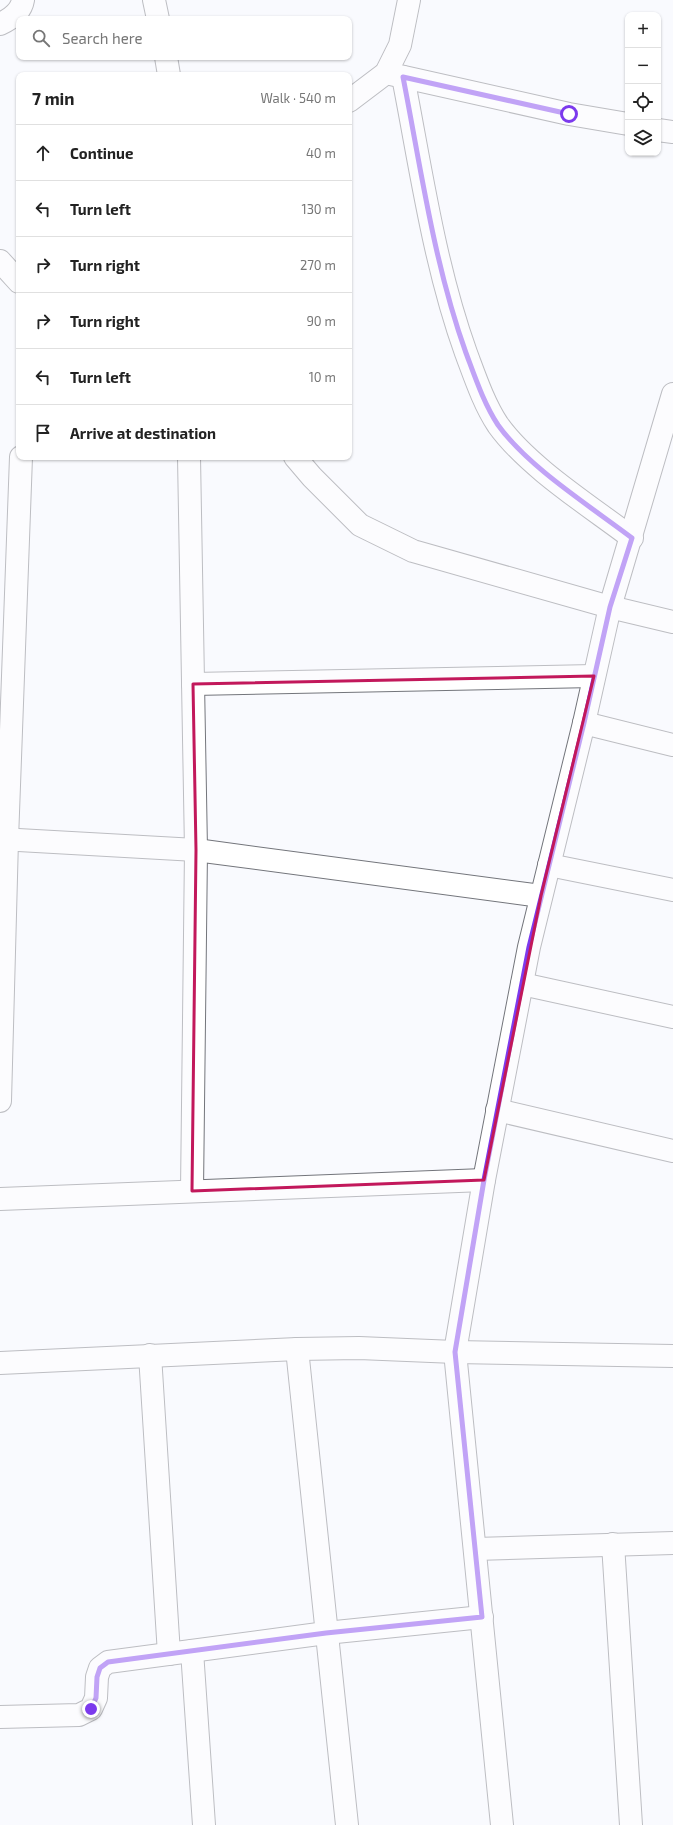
<!DOCTYPE html>
<html lang="en">
<head>
<meta charset="utf-8">
<style>
	body { margin:0; font-family:"Exo 2",sans-serif; background:#f6f6f6; color:#222 }
	.controls { position:absolute; right:12px; top:12px; display:grid; overflow:hidden; border-radius:8px; box-shadow:0 1px 3px #0004 }
	.controls button { width:36px; height:36px; display:grid; place-items:center; padding:0; border:0; border-bottom:1px solid #e0e0e0; background:#fff; color:#222; font:20px sans-serif }
	.stop { position:absolute; width:12px; height:12px; margin:-9px; border:3px solid #7c3aed; border-radius:50%; background:#fff }
	.stop.end { background:#7c3aed; border-color:#fff; box-shadow:0 1px 4px #0008 }
	.list { margin:0; padding:0; list-style:none }
	h2 { display:flex; justify-content:space-between; align-items:center; height:52px; margin:0; padding:0 16px; font-size:17px }
	h2 small { font-size:13px; font-weight:400; color:#767676 }
	.list li { display:grid; grid-template-columns:26px 1fr auto; gap:12px; align-items:center; box-sizing:border-box; height:56px; padding:0 16px; border-top:1px solid #e0e0e0 }
	.list b { display:block; font-size:15px; white-space:nowrap }
	.list em { font-size:13px; font-style:normal; color:#767676 }
	.icon { flex:none; width:22px; height:22px; fill:none; stroke:currentColor; stroke-width:2; stroke-linecap:round; stroke-linejoin:round }
	.map { position:relative; flex:none; width:673px; height:1825px; overflow:hidden }
	.search { position:absolute; background:#fff; box-shadow:0 1px 3px #0004; left:16px; top:16px; width:336px; height:44px; display:flex; align-items:center; gap:10px; box-sizing:border-box; padding:0 14px; border-radius:8px; color:#767676; font-size:15px }
	.panel { position:absolute; background:#fff; box-shadow:0 1px 3px #0004; left:16px; top:72px; width:336px; height:388px; border-radius:8px }
	.map>svg:first-child { display:block }
	.lines { fill:none; stroke-linecap:round; stroke-linejoin:round }
	.minor-casing { stroke:#73757b; stroke-width:24 }
	.minor { stroke:#fff; stroke-width:22 }
	.route { stroke:#7c3aed; stroke-width:5 }
	.marked { fill:none; stroke:#c2185b; stroke-width:3; stroke-linejoin:round }
</style>
</head>
<body>
<div class="map">
<svg width="673" height="1825" viewBox="0 0 673 1825">
	<rect width="100%" height="100%" fill="#f9fafe"/>
	<g class="lines">
		<g class="minor-casing">
			<g id="minor">
				<path d="M154,0L158,19"/>
				<path d="M0,24C11,19 21,12 23,0"/>
				<path d="M166,57L169,75"/>
				<path d="M386,73L569,114L628,124"/>
				<path d="M403,77C421,169 434,264 466,353C475,377 484,404 498,425C528,467 590,506 632,538"/>
				<path d="M349,101L386,73L400,45L409,0"/>
				<path d="M658,130L673,132"/>
				<path d="M0,261L19,282"/>
				<path d="M189,457L196,850L192,1191"/>
				<path d="M295,457L312,477L360,525L413,551L610,607L673,622"/>
				<path d="M193,684L594,676"/>
				<path d="M584,723L673,745"/>
				<path d="M0,839L196,850L541,896"/>
				<path d="M549,865L673,890"/>
				<path d="M522,984L673,1017"/>
				<path d="M0,1101L7,840L21,457"/>
				<path d="M497,1110L673,1151"/>
				<path d="M0,1199L484,1180"/>
				<path d="M297,1349L347,1825"/>
				<path d="M150,1355L169,1654"/>
				<path d="M0,1363L297,1349L359,1348L455,1352L673,1356"/>
				<path d="M613,1544L631,1825"/>
				<path d="M475,1549L673,1543"/>
				<path d="M192,1651L204,1825"/>
				<path d="M0,1717L79,1715L91,1709L96,1698L97,1677L100,1668L108,1662L326,1633L482,1617"/>
				<path d="M502,1825L455,1352L484,1180L529,947L584,723L610,607L673,394"/>
			</g>
		</g>
		<use href="#minor" class="minor"/>
	</g>
	<g class="lines">
		<path class="route" d="M91,1709L96,1698L97,1677L100,1668L108,1662L326,1633L482,1617L455,1352L484,1180L529,947L584,723L610,607L632,538C590,506 528,467 498,425C484,404 475,377 466,353C434,264 421,169 403,77L569,114"/>
	</g>
	<path d="M0 0H673V1825H0ZM594,676L541,896L484,1180L192,1191L196,850L193,684Z" fill="#f9fafe" fill-opacity=".55" fill-rule="evenodd"/>
	<path class="marked" d="M594,676L541,896L484,1180L192,1191L196,850L193,684Z"/>
</svg>
<div class="controls">
<button>+</button>
<button>−</button>
<button><svg class="icon" aria-label="locate" viewBox="0 0 24 24"><circle cx="12" cy="12" r="6"/><path d="M12 2v4M12 18v4M2 12h4M18 12h4"/></svg></button>
<button><svg class="icon" aria-label="layers" viewBox="0 0 24 24"><path d="M12 4l9 5-9 5-9-5zM3 14l9 5 9-5"/></svg></button>
</div>
<div class="stop" style="left:569px;top:114px"></div>
<div class="stop end" style="left:91px;top:1709px"></div>
<div class="search"><svg class="icon" aria-label="search" viewBox="0 0 24 24"><circle cx="10" cy="10" r="6"/><path d="M15 15l6 6"/></svg>Search here</div>
<section class="panel">
<h2>7 min<small>Walk · 540 m</small></h2>
<ul class="list">
<li><svg class="icon" aria-label="ahead" viewBox="0 0 24 24"><path d="M12 20V5M6 11l6-6 6 6"/></svg><div><b>Continue</b></div><em>40 m</em></li>
<li><svg class="icon" aria-label="left" viewBox="0 0 24 24"><path d="M17 20v-9H6M10 6l-5 5 5 5"/></svg><div><b>Turn left</b></div><em>130 m</em></li>
<li><svg class="icon" aria-label="right" viewBox="0 0 24 24"><path d="M7 20v-9h11M14 6l5 5-5 5"/></svg><div><b>Turn right</b></div><em>270 m</em></li>
<li><svg class="icon" aria-label="right" viewBox="0 0 24 24"><path d="M7 20v-9h11M14 6l5 5-5 5"/></svg><div><b>Turn right</b></div><em>90 m</em></li>
<li><svg class="icon" aria-label="left" viewBox="0 0 24 24"><path d="M17 20v-9H6M10 6l-5 5 5 5"/></svg><div><b>Turn left</b></div><em>10 m</em></li>
<li><svg class="icon" aria-label="arrive" viewBox="0 0 24 24"><path d="M6 21V4h12l-3 4 3 4H6"/></svg><div><b>Arrive at destination</b></div></li>
</ul>
</section>
</div>
</body>
</html>
